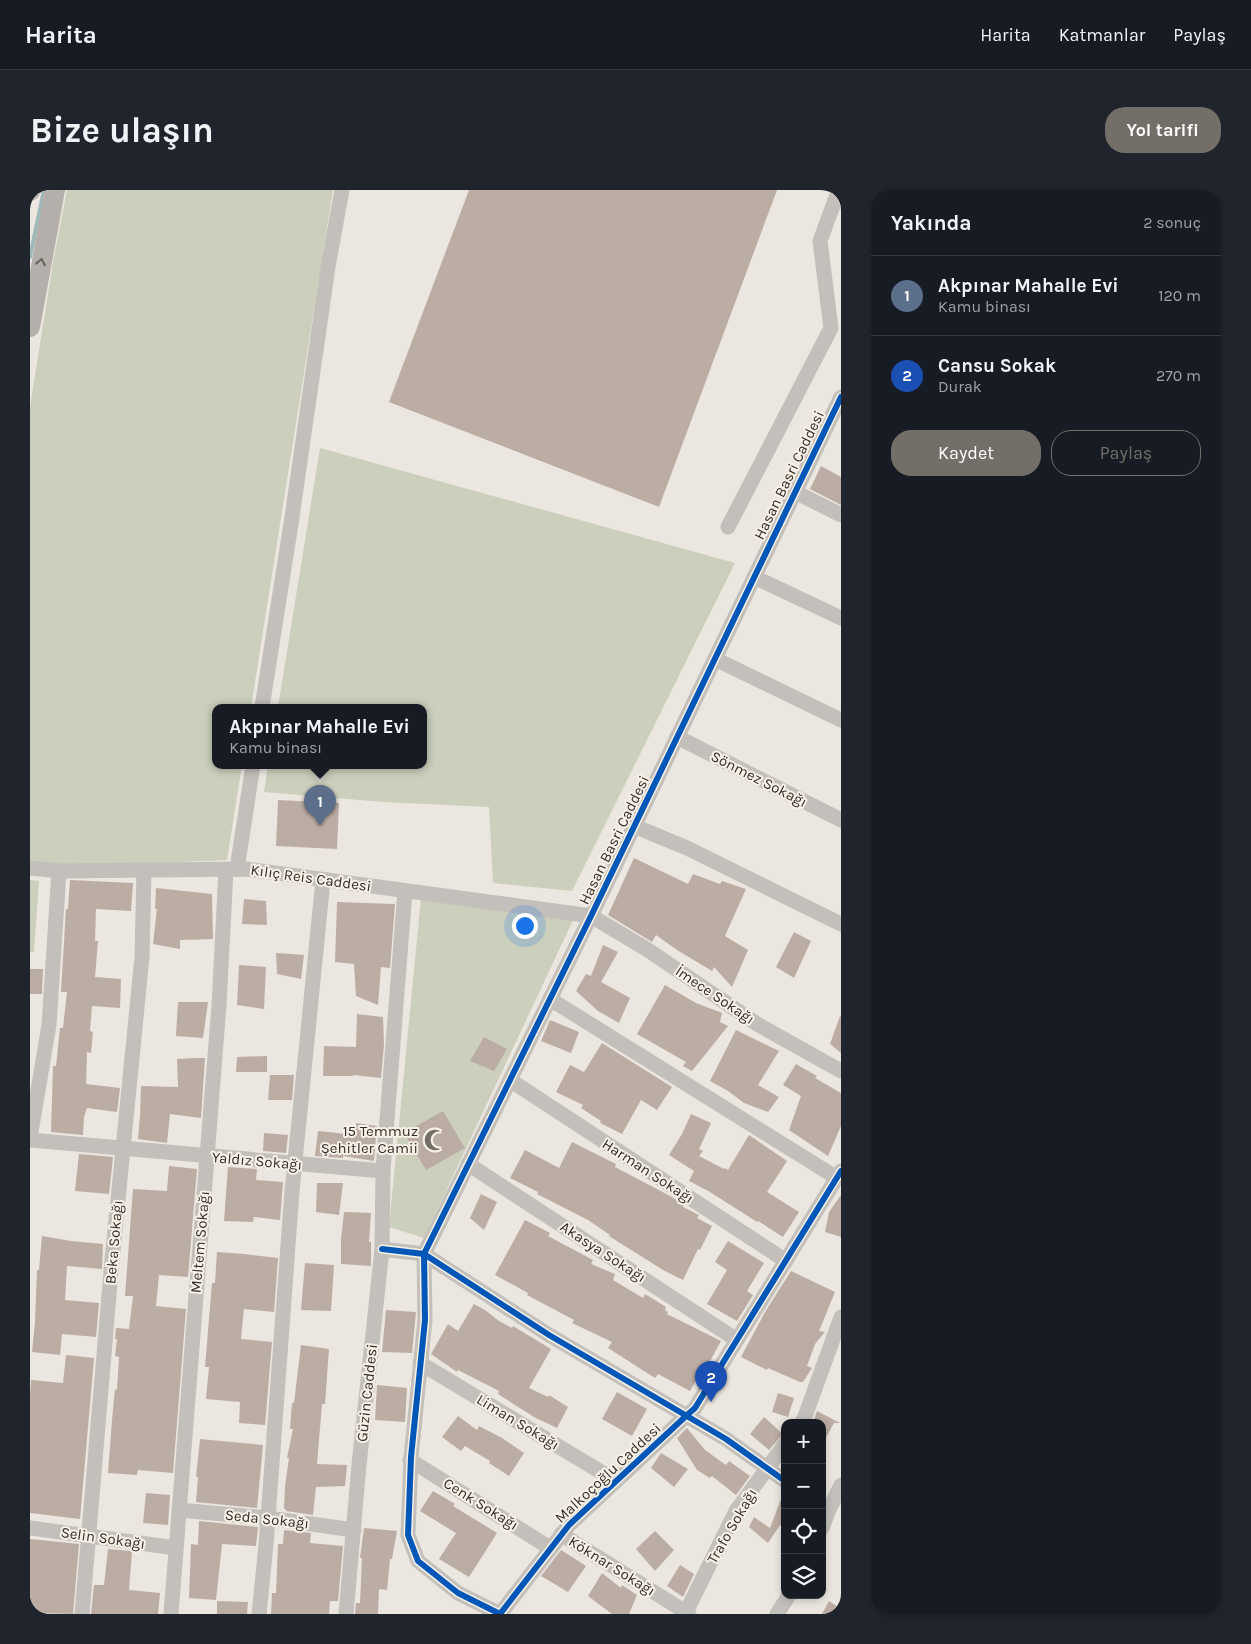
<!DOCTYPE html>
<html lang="tr">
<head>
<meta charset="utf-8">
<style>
	body { margin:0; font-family:Karla,sans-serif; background:#20242c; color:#f1f3f6 }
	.controls { position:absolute; right:15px; bottom:15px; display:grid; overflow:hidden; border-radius:10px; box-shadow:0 2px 8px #0003 }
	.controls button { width:45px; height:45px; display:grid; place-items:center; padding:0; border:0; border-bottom:1px solid #363941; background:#171b24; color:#f1f3f6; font:25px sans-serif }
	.you { position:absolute; left:494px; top:735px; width:18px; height:18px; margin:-12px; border:4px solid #fff; border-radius:50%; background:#1a73e8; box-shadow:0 0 0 8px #1a73e833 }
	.badge { display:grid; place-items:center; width:32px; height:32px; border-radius:50%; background:#746e68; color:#fff; font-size:16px; font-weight:700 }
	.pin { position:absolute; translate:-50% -41px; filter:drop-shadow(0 1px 2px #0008) }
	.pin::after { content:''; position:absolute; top:26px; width:18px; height:15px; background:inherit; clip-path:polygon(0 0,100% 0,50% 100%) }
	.popup { position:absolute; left:182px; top:514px; width:215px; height:65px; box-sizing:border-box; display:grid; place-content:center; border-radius:10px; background:#171b24; filter:drop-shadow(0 1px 4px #0005); font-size:16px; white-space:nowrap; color:#9ea1a6 }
	.popup b { font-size:19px; color:#f1f3f6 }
	.popup::after { content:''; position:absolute; left:50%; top:100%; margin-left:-10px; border:10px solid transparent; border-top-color:#171b24 }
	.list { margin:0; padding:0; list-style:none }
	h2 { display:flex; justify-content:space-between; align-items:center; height:65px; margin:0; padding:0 20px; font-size:21px }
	h2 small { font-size:16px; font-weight:400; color:#9ea1a6 }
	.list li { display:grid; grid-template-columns:32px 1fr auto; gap:15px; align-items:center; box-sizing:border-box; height:80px; padding:0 20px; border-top:1px solid #363941 }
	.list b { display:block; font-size:19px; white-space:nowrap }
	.list p { margin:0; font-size:16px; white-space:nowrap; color:#9ea1a6 }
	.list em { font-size:16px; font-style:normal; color:#9ea1a6 }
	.actions { display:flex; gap:10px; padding:15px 20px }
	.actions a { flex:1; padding:11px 0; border:1px solid #746e68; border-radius:20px; text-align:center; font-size:18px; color:#746e68 }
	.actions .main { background:#746e68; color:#fff }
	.icon { flex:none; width:28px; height:28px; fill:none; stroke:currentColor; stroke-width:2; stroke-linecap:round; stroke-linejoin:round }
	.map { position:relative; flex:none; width:811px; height:1424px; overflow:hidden; border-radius:20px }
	header { display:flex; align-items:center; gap:30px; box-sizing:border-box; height:70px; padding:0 25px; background:#171b24; border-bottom:1px solid #363941 }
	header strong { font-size:24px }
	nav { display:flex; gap:28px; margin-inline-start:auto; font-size:18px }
	.intro { display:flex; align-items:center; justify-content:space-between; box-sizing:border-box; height:120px; padding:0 30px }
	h1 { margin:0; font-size:35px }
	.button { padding:12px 22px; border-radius:20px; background:#746e68; color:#fff; font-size:18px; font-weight:700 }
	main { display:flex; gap:30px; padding:0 30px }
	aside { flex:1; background:#171b24; border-radius:20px; box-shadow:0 2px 8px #0003 }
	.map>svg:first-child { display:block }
	.green { fill:#cbcfbc }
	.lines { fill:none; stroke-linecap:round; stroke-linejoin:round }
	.stream { stroke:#9fb8b9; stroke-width:4 }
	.building { fill:#bcada4 }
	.minor { stroke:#c3bfba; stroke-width:15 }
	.secondary { stroke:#b4afaa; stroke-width:20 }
	.cycleway-casing { stroke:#f7f1e8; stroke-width:9 }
	.cycleway { stroke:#0057b8; stroke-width:6 }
	.oneway { stroke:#67615c }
	.labels { text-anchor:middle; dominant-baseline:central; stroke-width:4; stroke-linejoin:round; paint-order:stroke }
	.street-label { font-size:15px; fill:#342d28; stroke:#f7f1e8 }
	.poi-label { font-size:15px; fill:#342d28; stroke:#f7f1e8; text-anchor:end }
</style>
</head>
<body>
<header>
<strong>Harita</strong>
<nav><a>Harita</a><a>Katmanlar</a><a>Paylaş</a></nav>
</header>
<div class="intro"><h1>Bize ulaşın</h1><a class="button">Yol tarifi</a></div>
<main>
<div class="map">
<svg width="811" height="1424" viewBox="0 0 811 1424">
	<rect width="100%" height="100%" fill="#ebe6e0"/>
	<g class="green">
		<path d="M37,0H303L221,517H186V575H212L197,670L31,677L0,673V217L23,72Z"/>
		<path d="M290,258L705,373L542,701L463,693L459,617L353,612L234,602L238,575H394V517H248Z"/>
		<path d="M0,690L9,691L4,762H0Z"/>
		<path d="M391,708L544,728L394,1048L359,1037Z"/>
	</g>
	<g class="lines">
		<path class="stream" d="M0,67L14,0"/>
	</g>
	<g class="building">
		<path d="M439,0H747L629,317L359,212Z"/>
		<path d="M791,276L811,287V315L780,299Z"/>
		<path d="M248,610L309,613L307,659L246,656Z"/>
		<path d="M604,668L658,694L663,684L690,694L692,691L716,699L695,746L718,760L702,797L684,777L682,781L647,760L626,745L622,752L578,725Z"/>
		<path d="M40,690L103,693L101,721L66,719L65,751H68L65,787L91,789L90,818L62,816L60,841L63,842L61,863L57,862L56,894L90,898L87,922L57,918L54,927L53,945L21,942L23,876H26L30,838H33L37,802H31L36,719H38Z"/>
		<path d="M126,698L182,704L183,749L150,750V759L123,754L127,719H125Z"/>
		<path d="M214,709L236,711L237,735L212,734Z"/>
		<path d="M307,712L365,714L360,778L351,777L348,815L326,806L324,774L305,772Z"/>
		<path d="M764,742L781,751L764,788L746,777Z"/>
		<path d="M573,755L588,762L571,792L600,808L589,833L568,821L546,801L556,784L561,786Z"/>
		<path d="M246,763L274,765L271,789L247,784Z"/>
		<path d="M209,775L236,777L234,819L207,815Z"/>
		<path d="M0,779H13L12,804H0Z"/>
		<path d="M635,795L666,813L692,823L690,832L698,836L662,881L653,876L656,872L607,844Z"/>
		<path d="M148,812H178L173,848L146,846Z"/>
		<path d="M327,824L353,827L354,855L351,888L323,885V886H293L294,856L326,857Z"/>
		<path d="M810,826L811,827V863L800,854Z"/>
		<path d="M520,830L549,842L541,863L511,851Z"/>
		<path d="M706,840L749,861L728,895L749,907L738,922L714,913L698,901L680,891Z"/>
		<path d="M454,847L477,859L464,881L440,871Z"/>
		<path d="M572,853L642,897L627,920L611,910L592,944L570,933L571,931L551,918L553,915L526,902L540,875L554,882Z"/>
		<path d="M237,866V882H206L207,867Z"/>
		<path d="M165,868H175L171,928L140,924L137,953L108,949L110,926L111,896L148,897L147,869Z"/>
		<path d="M766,874L787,886L785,888L811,903V936L798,966L759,940L771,906L753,895Z"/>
		<path d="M240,885H264L262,910H238Z"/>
		<path d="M413,921L435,958L396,980L374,943Z"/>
		<path d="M661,924L681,933L669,959L673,961L669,966L694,979L695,978L698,980L719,945L757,971L737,1002L769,1022L753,1047L728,1031L727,1032L680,1002L659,991L664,981L639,965L652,944Z"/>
		<path d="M326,933L347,936L344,971L313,966V968L285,966L288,941L326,945Z"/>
		<path d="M234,943L258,945L256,963L233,961Z"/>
		<path d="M542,952L586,974L585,977L642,1007L654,1015L653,1017L669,1025L667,1028L682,1036L670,1060L668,1059L653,1090L633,1080L579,1046L580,1045L558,1030L507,1004L508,1002L480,988L495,960L529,978Z"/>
		<path d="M49,964L83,967L79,1004L45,1001Z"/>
		<path d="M139,976L167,979L158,1087L129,1085L126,1116L156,1119L143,1283L108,1280L107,1285L78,1283L82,1230L85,1199L87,1200L89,1167L85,1166L87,1149H85L86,1138L99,1139L103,1106H95L103,999L137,1001Z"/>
		<path d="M198,977L227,979L226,990L253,992L250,1030L224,1027L223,1032L194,1031Z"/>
		<path d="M287,993H313L309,1025L286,1022Z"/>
		<path d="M451,1004L467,1012L454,1040L440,1028Z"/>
		<path d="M811,1005V1047L795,1042L799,1022Z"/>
		<path d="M314,1022L341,1023L339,1052H341V1076L311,1074V1049Z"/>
		<path d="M495,1030L520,1043L518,1046L563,1070L561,1074L585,1084L583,1090L613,1108L615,1104L636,1117L635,1120L638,1122L637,1124L691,1151L679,1173L676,1172L660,1201L628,1184L625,1188L578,1158L582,1152L542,1133L544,1130L497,1105L498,1103L465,1085Z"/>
		<path d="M12,1046L41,1051L73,1054L72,1079L37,1076L35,1110L69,1113L66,1147L32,1144L30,1165L2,1162L5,1132L7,1080H9Z"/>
		<path d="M698,1051L734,1073L717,1101L723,1105L707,1131L677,1114L697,1080L685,1072Z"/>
		<path d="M187,1062L214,1064L248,1068L244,1122L214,1119L211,1149L242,1152L235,1235L209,1233L210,1212L176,1209L179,1177H175L182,1093H185Z"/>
		<path d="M275,1073L304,1075L301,1121L271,1120Z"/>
		<path d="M761,1081L805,1102L789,1141L795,1142L785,1154L777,1176L782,1178L773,1192H770L738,1178L737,1180L711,1167L735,1122Z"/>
		<path d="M444,1114L455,1120L469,1131L482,1138L483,1136L521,1159L499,1198L518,1207L519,1205L538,1217L527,1238L504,1227L468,1204L469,1201L428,1180L427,1182L401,1164L418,1134L428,1141Z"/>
		<path d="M356,1120L386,1122L382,1163L352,1162Z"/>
		<path d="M271,1155L299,1159L295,1214H292L287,1274L317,1275L315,1296L286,1297L283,1325L256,1321V1319H254L255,1296L259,1268H257L263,1239H260L262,1213H264Z"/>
		<path d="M36,1165L64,1168L50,1329L0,1323V1206L1,1190L33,1193Z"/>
		<path d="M347,1195L377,1198L375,1232L345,1230Z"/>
		<path d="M587,1202L617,1219L602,1246L572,1229Z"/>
		<path d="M748,1203L764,1208L758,1227L742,1222Z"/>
		<path d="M787,1221L810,1233H804L792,1255V1233H783Z"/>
		<path d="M428,1226L447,1240L449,1236L472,1248L494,1263L479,1286L459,1273L460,1271L435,1256L431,1261L412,1247Z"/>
		<path d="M734,1227L753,1244L739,1260L720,1244Z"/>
		<path d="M657,1238L675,1260L696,1275L699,1271L720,1286L706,1305L682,1286L680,1288L667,1280L647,1248Z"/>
		<path d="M170,1249L233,1255L227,1318L166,1312L168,1287H166Z"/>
		<path d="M631,1263L658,1279L644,1297L621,1278Z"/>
		<path d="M403,1301L425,1314L423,1316L467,1343L439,1387L409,1369L426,1343L390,1321Z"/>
		<path d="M754,1301L755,1338L750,1335L738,1353L719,1337L724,1327L740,1338Z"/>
		<path d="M116,1303L140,1305L138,1335L113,1333Z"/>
		<path d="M169,1331L228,1337L226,1356L192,1354L186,1410L159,1408L161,1354L168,1355Z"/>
		<path d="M334,1338L367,1341L362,1369H360L357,1400L349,1399L348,1424H325L326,1413H330L332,1368H330Z"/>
		<path d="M254,1340L281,1343L280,1353L313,1356L308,1411H300L299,1424H241L242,1403H246L248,1354H253Z"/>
		<path d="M625,1341L644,1360L625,1381L606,1359Z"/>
		<path d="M0,1349L49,1354L43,1424L0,1423Z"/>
		<path d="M78,1359L102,1361L99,1400L130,1403L128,1424H61L64,1395H74Z"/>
		<path d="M531,1360L556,1376L538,1402L511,1386Z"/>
		<path d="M650,1375L664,1384L653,1407L637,1396Z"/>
		<path d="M572,1383L591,1398L592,1395L607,1405L599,1424H582L558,1406Z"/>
		<path d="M187,1411L218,1412L217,1424H187Z"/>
		<path d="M799,1411L811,1419V1424H792Z"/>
	</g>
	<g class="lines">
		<g class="minor">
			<path d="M765,302L811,325"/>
			<path d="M698,337L801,138L790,51L808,2"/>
			<path d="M724,387L811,428"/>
			<path d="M685,469L811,530"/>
			<path d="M232,517L261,334L298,77L312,0"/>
			<path d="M647,547L811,630"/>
			<path d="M604,636L657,658L811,734"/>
			<path d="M0,678L29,681L217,679L561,726L618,760L727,834L811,881"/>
			<path d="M207,679L223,575"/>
			<path d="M520,809L807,988"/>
			<path d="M480,890L756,1071"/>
			<path d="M0,948L19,835L29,681"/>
			<path d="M0,950L353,981L375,701"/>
			<path d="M438,974L707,1150"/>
			<path d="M352,1059L394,1064L561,726L811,207"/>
			<path d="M390,1173L586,1291"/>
			<path d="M771,1233L774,1229L811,1127"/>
			<path d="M380,1270L520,1358"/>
			<path d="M755,1291L696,1249L519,1145L394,1064L395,1130L381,1267L378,1345L388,1371L428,1403L470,1424L539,1335L656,1226L665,1218L811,981"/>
			<path d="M149,1320L238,1328L324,1340"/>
			<path d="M0,1338L146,1358"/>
			<path d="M792,1338L798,1322L811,1295"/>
			<path d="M531,1344L659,1424"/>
			<path d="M656,1422L706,1321L755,1254"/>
			<path d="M52,1424L82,1070L112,767L114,680"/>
			<path d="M141,1424L189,815L196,680"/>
			<path d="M229,1424L236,1355L262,1001L293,690"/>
			<path d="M316,1424L329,1275L352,1059L353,981"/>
			<path d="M747,1424L759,1405"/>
		</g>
		<g class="secondary">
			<path d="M0,1V0"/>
			<path d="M0,137L25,0"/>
		</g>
		<g class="cycleway-casing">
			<g id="cycleway">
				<path d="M352,1059L394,1064L561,726L811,207"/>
				<path d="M755,1291L696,1249L519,1145L394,1064L395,1130L381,1267L378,1345L388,1371L428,1403L470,1424L539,1335L656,1226L665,1218L811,981"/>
			</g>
		</g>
		<use href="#cycleway" class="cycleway"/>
	</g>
	<defs><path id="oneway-chevron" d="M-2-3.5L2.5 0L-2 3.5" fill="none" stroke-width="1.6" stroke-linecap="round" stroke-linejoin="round" transform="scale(1.25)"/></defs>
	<use class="oneway" href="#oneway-chevron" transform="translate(11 72) rotate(-79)"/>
	<defs>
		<g id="mosque-bare" transform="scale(1.725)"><path d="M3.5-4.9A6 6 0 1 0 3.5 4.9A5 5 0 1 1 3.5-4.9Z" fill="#746e68" stroke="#f7f1e8" stroke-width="2.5" paint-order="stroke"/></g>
	</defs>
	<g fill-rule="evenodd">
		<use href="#mosque-bare" x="405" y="950"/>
	</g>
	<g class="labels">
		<g class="street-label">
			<text transform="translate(759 285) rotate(-64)">Hasan Basri Caddesi</text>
			<text transform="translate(729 589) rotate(27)">Sönmez Sokağı</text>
			<text transform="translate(584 650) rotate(-64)">Hasan Basri Caddesi</text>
			<text transform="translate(281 688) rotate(8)">Kılıç Reis Caddesi</text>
			<text transform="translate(685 805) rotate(34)">İmece Sokağı</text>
			<text transform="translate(227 971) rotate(5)">Yaldız Sokağı</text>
			<text transform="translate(618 981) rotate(33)">Harman Sokağı</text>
			<text transform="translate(84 1052) rotate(-85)">Beka Sokağı</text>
			<text transform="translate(170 1052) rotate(-85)">Meltem Sokağı</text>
			<text transform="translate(573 1062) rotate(33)">Akasya Sokağı</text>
			<text transform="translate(337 1203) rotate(-84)">Güzin Caddesi</text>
			<text transform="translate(488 1232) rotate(31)">Liman Sokağı</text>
			<text transform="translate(578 1283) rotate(-43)">Malkoçoğlu Caddesi</text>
			<text transform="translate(451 1314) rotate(32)">Cenk Sokağı</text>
			<text transform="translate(237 1329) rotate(6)">Seda Sokağı</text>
			<text transform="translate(702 1336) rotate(-60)">Trafo Sokağı</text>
			<text transform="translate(73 1348) rotate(8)">Selin Sokağı</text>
			<text transform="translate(582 1376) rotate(32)">Köknar Sokağı</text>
		</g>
		<g class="poi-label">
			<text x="388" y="941">15 Temmuz<tspan x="388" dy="17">Şehitler Camii</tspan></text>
		</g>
	</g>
</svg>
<div class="controls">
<button>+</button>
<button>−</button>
<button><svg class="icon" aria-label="locate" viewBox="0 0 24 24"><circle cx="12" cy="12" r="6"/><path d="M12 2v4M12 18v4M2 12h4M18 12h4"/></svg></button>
<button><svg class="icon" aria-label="layers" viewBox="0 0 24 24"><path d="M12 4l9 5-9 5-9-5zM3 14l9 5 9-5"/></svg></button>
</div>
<div class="you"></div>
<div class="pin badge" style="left:290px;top:636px;background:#5c6f8a">1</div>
<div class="popup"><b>Akpınar Mahalle Evi</b>Kamu binası</div>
<div class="pin badge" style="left:681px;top:1212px;background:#1a4fb4">2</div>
</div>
<aside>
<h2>Yakında<small>2 sonuç</small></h2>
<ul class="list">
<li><span class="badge" style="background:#5c6f8a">1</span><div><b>Akpınar Mahalle Evi</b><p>Kamu binası</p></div><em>120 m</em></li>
<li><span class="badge" style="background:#1a4fb4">2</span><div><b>Cansu Sokak</b><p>Durak</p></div><em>270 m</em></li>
</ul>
<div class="actions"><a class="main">Kaydet</a><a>Paylaş</a></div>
</aside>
</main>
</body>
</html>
